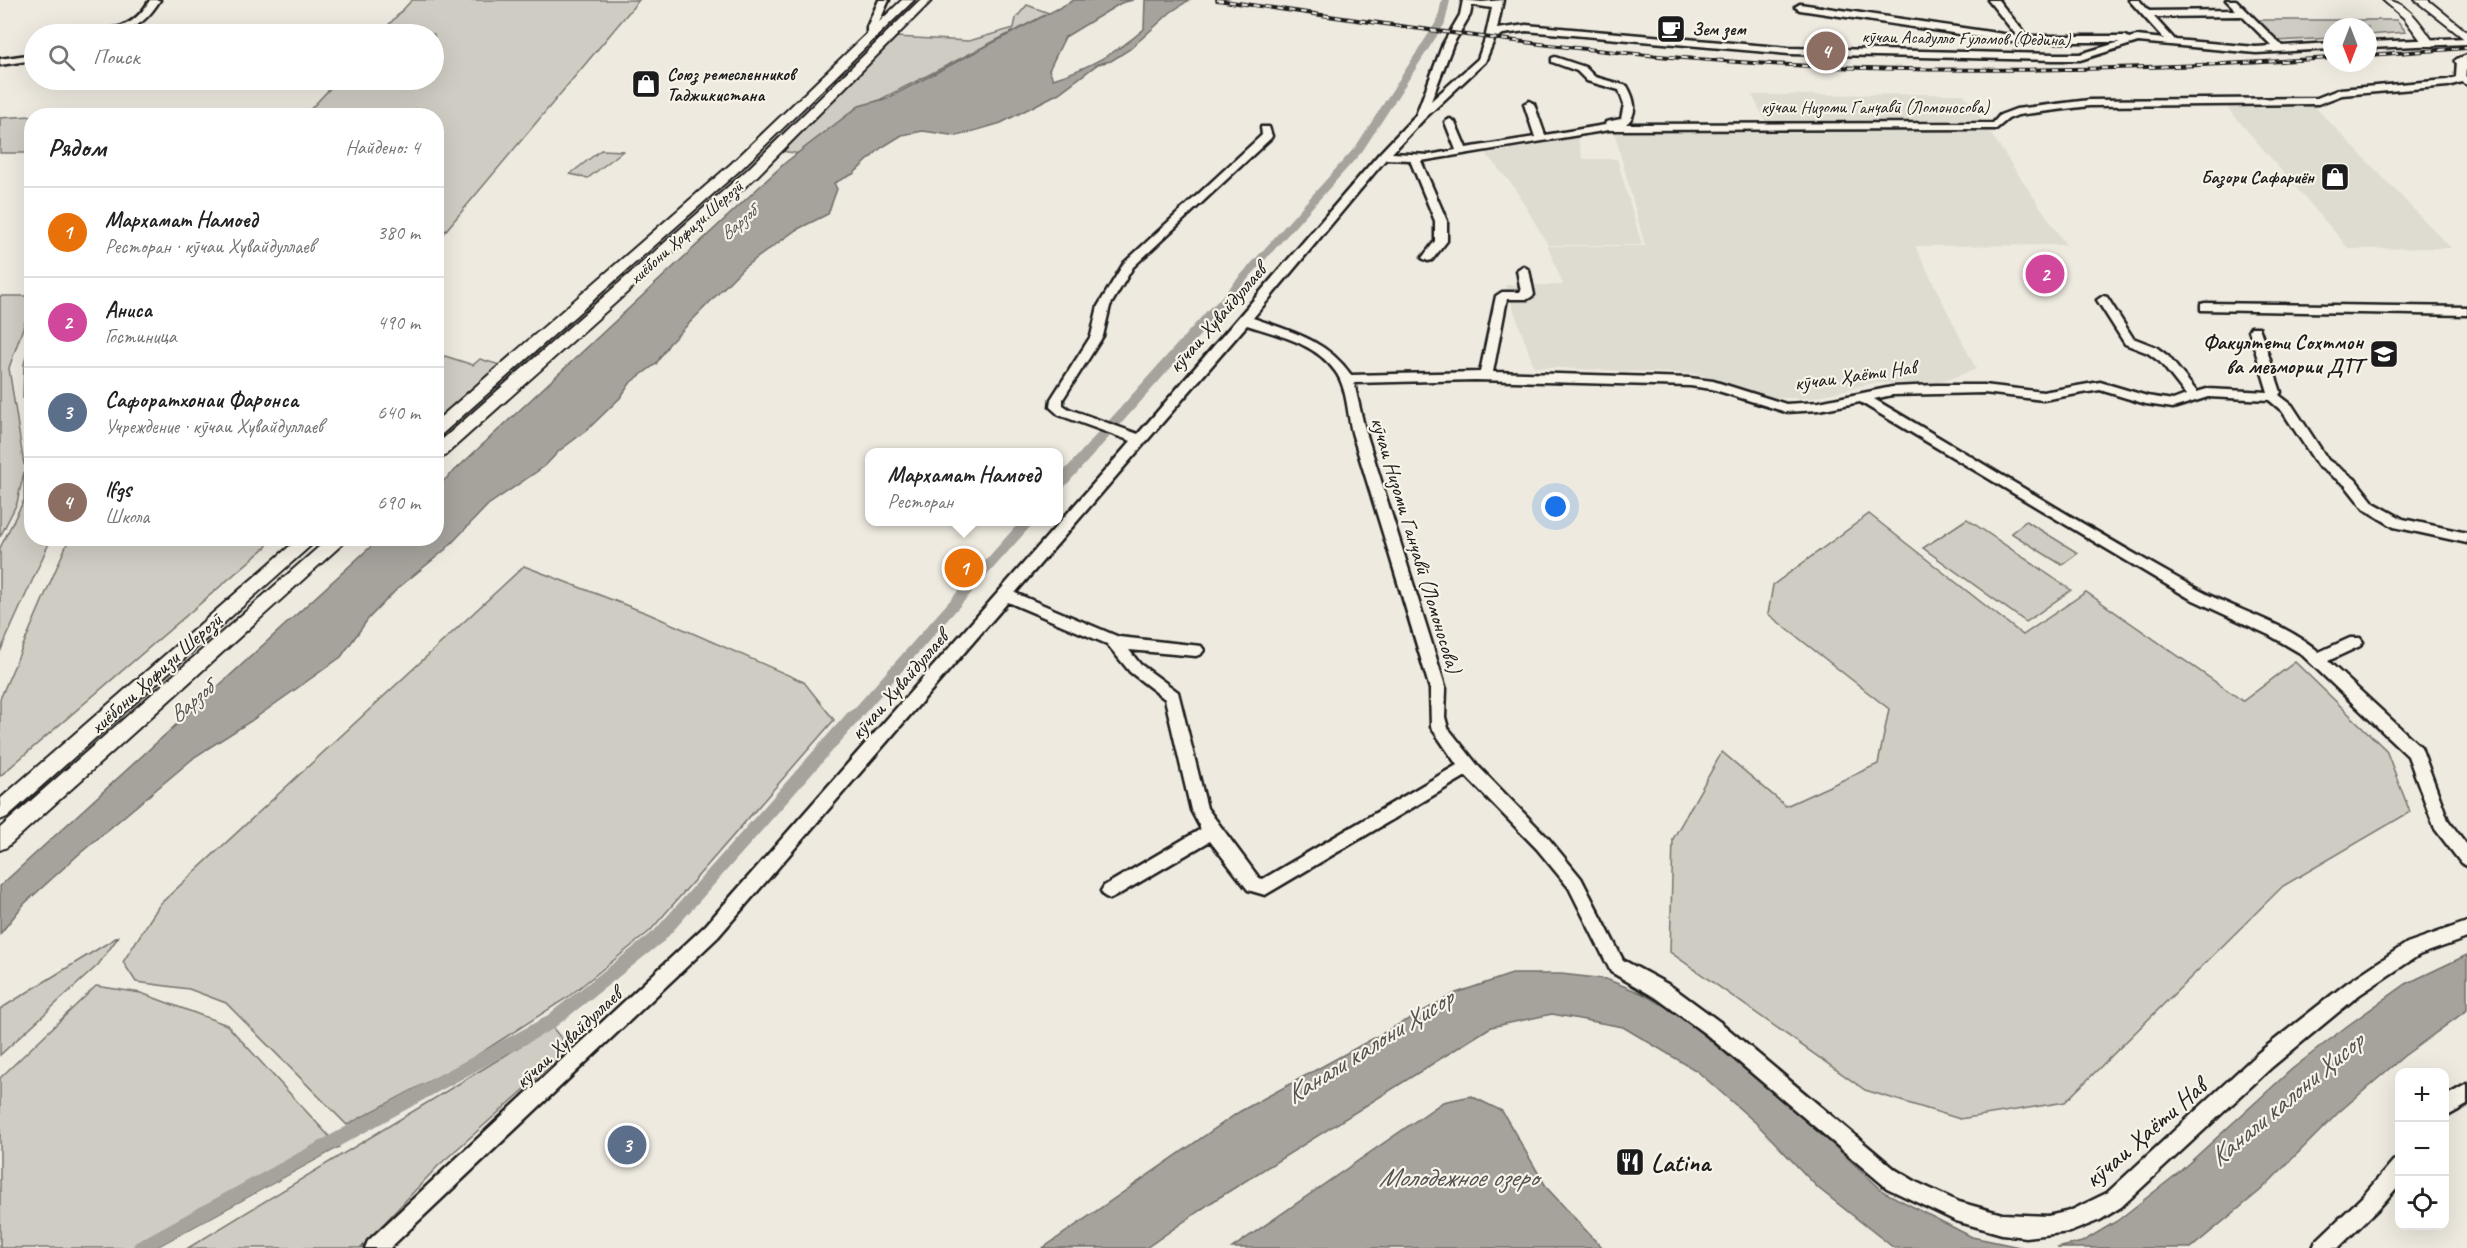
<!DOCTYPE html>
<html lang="ru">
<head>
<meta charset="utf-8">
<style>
	body { margin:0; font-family:Caveat,sans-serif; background:#f6f6f6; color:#222 }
	.controls { position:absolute; right:18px; bottom:18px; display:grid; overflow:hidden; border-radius:12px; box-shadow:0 6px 24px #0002 }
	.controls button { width:54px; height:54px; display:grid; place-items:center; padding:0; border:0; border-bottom:2px solid #e0e0e0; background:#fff; color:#222; font:30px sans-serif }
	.compass { position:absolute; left:2323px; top:18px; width:54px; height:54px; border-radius:50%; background:#fff; box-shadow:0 6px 24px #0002; rotate:180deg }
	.you { position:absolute; left:1556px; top:507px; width:21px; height:21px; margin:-15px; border:4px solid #fff; border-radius:50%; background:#1a73e8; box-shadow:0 0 0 9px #1a73e833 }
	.badge { display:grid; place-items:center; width:39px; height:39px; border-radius:50%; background:#1c1c1c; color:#fff; font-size:20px; font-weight:700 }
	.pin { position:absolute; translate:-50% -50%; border:3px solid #fff; box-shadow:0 2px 6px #0006 }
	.popup { position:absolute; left:865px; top:448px; width:198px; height:78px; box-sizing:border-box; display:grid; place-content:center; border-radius:12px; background:#fff; filter:drop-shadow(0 2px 4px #0005); font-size:20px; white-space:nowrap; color:#767676 }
	.popup b { font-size:22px; color:#222 }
	.popup::after { content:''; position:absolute; left:50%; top:100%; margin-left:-12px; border:12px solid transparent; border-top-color:#fff }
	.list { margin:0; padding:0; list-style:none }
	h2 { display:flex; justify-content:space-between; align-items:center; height:78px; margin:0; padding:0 24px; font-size:26px }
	h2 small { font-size:20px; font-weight:400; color:#767676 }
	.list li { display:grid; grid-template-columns:39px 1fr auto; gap:18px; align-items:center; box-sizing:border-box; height:90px; padding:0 24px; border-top:2px solid #e0e0e0 }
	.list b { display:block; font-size:22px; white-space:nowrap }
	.list p { margin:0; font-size:20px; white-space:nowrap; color:#767676 }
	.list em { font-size:20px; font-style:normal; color:#767676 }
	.icon { flex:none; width:33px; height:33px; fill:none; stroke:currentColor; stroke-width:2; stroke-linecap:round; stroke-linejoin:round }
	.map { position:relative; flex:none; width:2467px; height:1248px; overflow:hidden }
	.search { position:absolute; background:#fff; box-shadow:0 6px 24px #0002; left:24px; top:24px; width:420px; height:66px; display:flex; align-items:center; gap:15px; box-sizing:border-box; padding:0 21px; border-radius:33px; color:#767676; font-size:22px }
	.panel { position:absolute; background:#fff; box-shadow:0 6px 24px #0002; left:24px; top:108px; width:420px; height:438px; border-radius:24px }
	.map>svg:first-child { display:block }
	.built { fill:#dedbd1 }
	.green { fill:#cfccc3; stroke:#767470; stroke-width:1.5 }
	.water { fill:#a6a39d; stroke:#6f6d69; stroke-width:1.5 }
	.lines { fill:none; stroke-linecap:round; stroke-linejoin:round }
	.canal-far2 { stroke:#a6a39d; stroke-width:8 }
	.canal-far1 { stroke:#a6a39d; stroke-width:11 }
	.canal { stroke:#a6a39d; stroke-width:14 }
	.minor-casing { stroke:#1c1c1c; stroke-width:5 }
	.major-casing { stroke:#1c1c1c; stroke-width:4 }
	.minor { fill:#f7f3e8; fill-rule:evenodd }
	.major { fill:#f7f3e8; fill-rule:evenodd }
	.rail-casing { stroke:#1c1c1c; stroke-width:4 }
	.rail { stroke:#f7f3e8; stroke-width:2; stroke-dasharray:6; stroke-linecap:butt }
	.labels { text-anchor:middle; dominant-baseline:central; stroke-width:4.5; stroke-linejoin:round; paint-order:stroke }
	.far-poi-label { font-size:18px; font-weight:bold; fill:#1c1c1c; stroke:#f7f3e8; text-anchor:start }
	.far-street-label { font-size:18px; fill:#1c1c1c; stroke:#f7f3e8 }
	.far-water-label { font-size:18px; font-style:italic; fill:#535250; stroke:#f7f3e8 }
	.street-label { font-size:21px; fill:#1c1c1c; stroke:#f7f3e8 }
	.poi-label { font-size:21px; font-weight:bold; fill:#1c1c1c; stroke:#f7f3e8; text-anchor:end }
	.water-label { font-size:22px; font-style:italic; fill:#535250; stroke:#f7f3e8 }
	.near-street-label { font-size:26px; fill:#1c1c1c; stroke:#f7f3e8 }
	.near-poi-label { font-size:26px; font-weight:bold; fill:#1c1c1c; stroke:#f7f3e8; text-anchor:start }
	.near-water-label { font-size:27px; font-style:italic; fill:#535250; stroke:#f7f3e8 }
</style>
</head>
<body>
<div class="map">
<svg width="2467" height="1248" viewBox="0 0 2467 1248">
	<rect width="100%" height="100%" fill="#eeeae0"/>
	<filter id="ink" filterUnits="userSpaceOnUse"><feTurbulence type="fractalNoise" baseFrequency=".0167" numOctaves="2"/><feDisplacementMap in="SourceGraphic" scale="12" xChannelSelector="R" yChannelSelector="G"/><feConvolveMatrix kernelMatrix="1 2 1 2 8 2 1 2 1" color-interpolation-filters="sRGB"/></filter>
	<g filter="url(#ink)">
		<g class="built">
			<path d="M1964,94L2066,245L1915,246L1976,369L1939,383H1873L1811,398H1772L1697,374L1534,367L1505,285H1563L1548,246H1645L1614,131L1770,130L1752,95Z"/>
			<path d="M2226,106H2314L2451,248L2349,249Z"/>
			<path d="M1577,136L1583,159H1617L1642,245H1548L1514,187L1486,154Z"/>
		</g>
		<g class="green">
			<path d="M412,0H639L437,241L436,116L305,115L338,80H434V34H380Z"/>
			<path d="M1027,5L1049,13L858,111L801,154L781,151L896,37L969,41L1014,28L1016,18Z"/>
			<path d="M2254,20H2397L2406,32L2368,35V27H2332V38L2276,41Z"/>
			<path d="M31,116V153H0V118Z"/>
			<path d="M601,150L623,151L588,178L570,174Z"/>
			<path d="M0,296H31V305L9,368L24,465L27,452H31L32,538L51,539L0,652V548L24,500V472L17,503L0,537Z"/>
			<path d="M31,339V398H23L24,364Z"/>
			<path d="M445,356L473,365L480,359L500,365L437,419V363Z"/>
			<path d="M1869,514L2023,635L2086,592L2243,701L2295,662L2386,750L2410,812L2283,886L2065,1102L1960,1119L1865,1090L1670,952L1673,839L1722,752L1786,806L1878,764L1889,709L1768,614L1773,585Z"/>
			<path d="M1967,519L2071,590L2026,622L1923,548Z"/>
			<path d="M2026,521L2078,553L2062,565L2011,533Z"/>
			<path d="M263,538L270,540L266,547L0,776V699L69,539Z"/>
			<path d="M524,566L649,614L804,682L834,720L650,931L568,997L473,1058L347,1125L226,1003L189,989L136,982L123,962L160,904Z"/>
			<path d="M119,936L98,965L0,1055V1009Z"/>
			<path d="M96,986L141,993L227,1025L339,1147L155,1248H0V1078Z"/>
			<path d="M552,1027L570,1049L438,1166L361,1248H188Z"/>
		</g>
		<g class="water">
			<path d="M1074,0H1133L1121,3L1065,37L1049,70L1053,79C1086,69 1118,52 1144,29L1145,0H1189L1171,12L1130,49L1111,61L1098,64L1059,93L1001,123L957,136L923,131L902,135L881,148L853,174L834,183L837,189L828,214L796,230L743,268L669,344L656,364L631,382L620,398L587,430L559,451L545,466L488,505L446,549L397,589L368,619L341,657L251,721L196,756L78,855L24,904L0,934V886L379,539L436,538L437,487L786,162L859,106L888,98Z"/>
			<path d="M2467,955V1010L2404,1056L2339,1112L2261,1190L2191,1248H2057L2082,1242L2117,1221L2177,1174L2292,1069L2347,1026L2406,984Z"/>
			<path d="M1512,974H1561L1606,979L1641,993L1676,1012L1812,1125L1884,1192L1972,1237L2024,1248H1894L1818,1188L1757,1124L1697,1071L1623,1027L1552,1014L1491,1027L1212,1202L1146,1248H1043L1239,1112L1456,993Z"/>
			<path d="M1471,1096L1502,1111L1547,1188L1602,1248H1232L1443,1102Z"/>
		</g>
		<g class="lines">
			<path class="canal-far2" d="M1214,311L1359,149L1441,22L1446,0"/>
			<g class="canal-far1">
				<path d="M1058,486L1215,310"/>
				<path d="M853,718L1027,522"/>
			</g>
			<path class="canal" d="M140,1248L549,1023L659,936L854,716"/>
			<g class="minor-casing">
				<g id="minor">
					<path d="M150,0H160C138,36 112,38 73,34L78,31C112,29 131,32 150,0Z"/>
					<path d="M879,0H889L877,27V37L872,40L867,37V27Z"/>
					<path d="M1463,0L1482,2L1503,0L1497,29L1526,25L1789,48L2053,54H2080L2120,42H2012L1800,10L1795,7L1800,4L2017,36L1988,0H1998L2027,36H2125L2129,38L2137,36L2164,39L2129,0H2139L2149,11L2236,10L2226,0H2236L2282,46L2332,43V49L2256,53L2138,42L2080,60H2053L1789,54L1526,31L1503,34L1494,40L1485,62L1424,119L1392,153L1429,155L1456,150L1445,122L1450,119L1455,122L1466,148L1535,137L1524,104L1529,101L1534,104L1545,135L1605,125L1606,122L1621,119L1624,104L1619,90L1587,81L1577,71L1552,62V58L1555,57L1585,67L1595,77L1627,86C1634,98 1639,114 1626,124L1993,123L2000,115L2016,109L2089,100L2317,98L2340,89L2447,80L2456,77L2457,59L2467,55L2465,81L2448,86L2342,95L2318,104L2089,106L2018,115L2008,119L1996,129L1609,130L1421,161L1447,221V241L1432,260L1428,261L1422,258L1435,241V221L1410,160L1386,159L1253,318C1290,331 1327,340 1351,375L1480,372L1496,296L1502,292H1521L1517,270L1523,266L1529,270L1534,295L1528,299H1507L1493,372L1690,378L1713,381L1786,404L1819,402L1892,387L1936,385H1984L2043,392L2100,382L2147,396L2173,400L2186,395L2160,362L2148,353L2125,344L2097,300L2103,296L2107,297L2133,338L2156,347L2168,356L2197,392L2207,389L2268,392L2249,330L2251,327H2259L2281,392L2279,395L2292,405L2328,460L2355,479L2374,503L2403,519L2467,533V543L2394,527L2364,509L2345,485L2318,466L2282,411L2269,400L2208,397L2173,408L2146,404L2100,390L2043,400L1984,393L1892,395L1874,399C1982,462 2088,529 2197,589C2237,611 2285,622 2319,652L2350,638H2360L2363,642L2360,646L2328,661L2421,747L2448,820L2467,845V866L2461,863L2435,829L2408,756L2300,653L2269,635L2189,598L1860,402L1819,410L1786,412L1712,389L1690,386L1475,380L1354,383L1364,426L1446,689L1445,717L1448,728L1479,767L1549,839L1581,878L1623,960L1671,986L1720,1022L1896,1170L1918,1183L1959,1202L2002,1214L2048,1216L2070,1211L2107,1193L2258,1053L2347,983L2407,943L2467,922V938L2419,955L2359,995L2272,1067L2121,1207L2100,1220L2070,1232L2025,1237L2002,1234L1956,1221L1887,1188L1707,1035L1658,999L1611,972L1569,888L1537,849L1466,776L1265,895L1248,890L1210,841L1116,896L1110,899L1104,896L1101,891L1104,886L1201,829L1191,810L1165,699L1130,672L1107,644L1008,602L718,937L390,1248H365L368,1241L706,925L1131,441L1059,415L1050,407L1051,399L1091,336L1098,306L1124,263L1262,135L1261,127H1269L1272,136L1271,138L1133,267L1110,306L1103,336L1063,399V405L1069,409L1138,434L1379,154L1416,115L1443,44L1460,15ZM1472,5L1492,8L1485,39L1478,59L1431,101L1453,44L1470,15ZM2242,16L2272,46L2256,47L2175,40L2154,17ZM1247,325C1278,335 1315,343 1335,371C1348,388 1347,415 1353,436C1379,520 1405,605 1430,689L1431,727L1457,765L1263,879L1259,878L1207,808L1178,692L1140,664L1129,650L1196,656L1201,654L1204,650L1201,646L1119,637L1015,593Z"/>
					<path d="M2467,38V44L2368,48V42Z"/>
					<path d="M34,54V60L0,65V59Z"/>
					<path d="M2205,303L2467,307V315L2201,310V304Z"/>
					<path d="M2467,1084V1105L2444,1118V1097Z"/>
					<path d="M2400,1158V1184L2378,1209L2338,1248H2313L2316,1241L2364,1195L2393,1161Z"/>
				</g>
			</g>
			<g class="major-casing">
				<g id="major">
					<path d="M902,0H914L741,169L442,434L436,435V421L731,164Z"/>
					<path d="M920,0H932L757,176L442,458L436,459V445L747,170Z"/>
					<path d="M2383,0C2408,0 2422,26 2435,44L2433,46H2425L2404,18Z"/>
					<path d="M2415,0H2428L2467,32V41Z"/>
					<path d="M2460,57L2467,61V71L2454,61Z"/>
					<path d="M2461,75L2467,77V85L2455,79Z"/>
					<path d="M299,538H319L7,817L0,820V799Z"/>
					<path d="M329,538H349L7,847L0,850V828Z"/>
				</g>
			</g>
			<use href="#minor" class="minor"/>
			<use href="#major" class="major"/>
			<g class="rail-casing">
				<g id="rail">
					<path d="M1217,0C1377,23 1536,47 1697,59C1908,76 2121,71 2332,58"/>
					<path d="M2368,55L2467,48"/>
				</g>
			</g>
			<use href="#rail" class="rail"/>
		</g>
	</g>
	<defs>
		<g id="cafe-square" transform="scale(1.5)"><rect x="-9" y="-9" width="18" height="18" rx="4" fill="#1c1c1c" stroke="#f7f3e8"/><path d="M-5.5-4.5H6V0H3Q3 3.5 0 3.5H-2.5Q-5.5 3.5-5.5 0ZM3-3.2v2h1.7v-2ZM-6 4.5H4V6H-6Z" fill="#fff"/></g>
		<g id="shop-square" transform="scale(1.5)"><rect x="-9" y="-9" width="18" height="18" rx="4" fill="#1c1c1c" stroke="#f7f3e8"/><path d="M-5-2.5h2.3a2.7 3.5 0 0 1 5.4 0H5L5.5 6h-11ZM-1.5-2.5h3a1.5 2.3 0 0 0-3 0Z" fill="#fff"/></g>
		<g id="university-square" transform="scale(1.5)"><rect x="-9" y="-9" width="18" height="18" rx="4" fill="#1c1c1c" stroke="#f7f3e8"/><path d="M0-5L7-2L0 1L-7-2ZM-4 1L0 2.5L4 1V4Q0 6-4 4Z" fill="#fff"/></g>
		<g id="restaurant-square" transform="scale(1.5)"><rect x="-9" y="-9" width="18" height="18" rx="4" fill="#1c1c1c" stroke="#f7f3e8"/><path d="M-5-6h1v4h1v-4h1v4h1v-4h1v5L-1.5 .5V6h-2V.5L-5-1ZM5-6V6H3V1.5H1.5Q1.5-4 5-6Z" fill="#fff"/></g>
	</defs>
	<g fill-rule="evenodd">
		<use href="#cafe-square" x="1671" y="29"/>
		<use href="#shop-square" x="646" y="84"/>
		<use href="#shop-square" x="2335" y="177"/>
		<use href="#university-square" x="2384" y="354"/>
		<use href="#restaurant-square" x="1630" y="1162"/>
	</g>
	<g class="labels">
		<g class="far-poi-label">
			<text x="1692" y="29">Зем зем</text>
			<text x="667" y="74">Союз ремесленников<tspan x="667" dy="21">Таджикистана</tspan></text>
			<text x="2314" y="177" text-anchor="end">Базори Сафариён</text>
		</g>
		<g class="far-street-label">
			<text transform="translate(1966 38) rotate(1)">кӯчаи Асадулло Ғуломов (Федина)</text>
			<text x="1875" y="107">кӯчаи Низоми Ганҷавӣ (Ломоносова)</text>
			<text transform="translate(686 232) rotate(-42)">хиёбони Ҳофизи Шерозӣ</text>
		</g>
		<g class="far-water-label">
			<text transform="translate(738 223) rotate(-41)">Варзоб</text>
		</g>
		<g class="street-label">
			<text transform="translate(1217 318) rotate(-49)">кӯчаи Хувайдуллаев</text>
			<text transform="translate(1855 375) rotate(-8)">кӯчаи Ҳаёти Нав</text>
			<text transform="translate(1416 545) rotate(73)">кӯчаи Низоми Ганҷавӣ (Ломоносова)</text>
			<text transform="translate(156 673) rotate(-42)">хиёбони Ҳофизи Шерозӣ</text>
			<text transform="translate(899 685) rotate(-49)">кӯчаи Хувайдуллаев</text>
			<text transform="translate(568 1038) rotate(-43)">кӯчаи Хувайдуллаев</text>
		</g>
		<g class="poi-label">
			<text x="2363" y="342">Факултети Сохтмон<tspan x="2363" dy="24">ва меъмории ДТТ</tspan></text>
		</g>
		<g class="water-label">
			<text transform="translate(191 702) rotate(-41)">Варзоб</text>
		</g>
		<g class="near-street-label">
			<text transform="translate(2145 1133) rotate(-41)">кӯчаи Ҳаёти Нав</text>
		</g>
		<g class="near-poi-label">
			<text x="1651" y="1162">Latina</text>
		</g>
		<g class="near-water-label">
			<text transform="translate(1369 1046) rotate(-32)">Канали калони Ҳисор</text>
			<text transform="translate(2286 1099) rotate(-40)">Канали калони Ҳисор</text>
			<text x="1458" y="1177">Молодежное озеро</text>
		</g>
	</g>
</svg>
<div class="controls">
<button>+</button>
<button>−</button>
<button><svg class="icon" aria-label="locate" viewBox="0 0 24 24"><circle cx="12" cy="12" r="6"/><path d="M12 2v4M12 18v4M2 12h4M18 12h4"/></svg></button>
</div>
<svg class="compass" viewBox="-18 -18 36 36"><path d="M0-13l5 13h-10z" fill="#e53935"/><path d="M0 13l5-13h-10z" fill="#767676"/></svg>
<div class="you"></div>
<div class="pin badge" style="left:964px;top:568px;background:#e8710a">1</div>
<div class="popup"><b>Мархамат Намоед</b>Ресторан</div>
<div class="pin badge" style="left:2045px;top:274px;background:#d1479c">2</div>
<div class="pin badge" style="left:627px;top:1145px;background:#5c6f8a">3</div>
<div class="pin badge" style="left:1826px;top:51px;background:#8d6e63">4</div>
<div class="search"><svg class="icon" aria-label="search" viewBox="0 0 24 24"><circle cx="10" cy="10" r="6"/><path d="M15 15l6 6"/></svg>Поиск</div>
<section class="panel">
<h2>Рядом<small>Найдено: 4</small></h2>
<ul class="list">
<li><span class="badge" style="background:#e8710a">1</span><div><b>Мархамат Намоед</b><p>Ресторан · кӯчаи Хувайдуллаев</p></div><em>380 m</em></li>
<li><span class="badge" style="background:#d1479c">2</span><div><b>Аниса</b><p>Гостиница</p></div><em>490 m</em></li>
<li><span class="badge" style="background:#5c6f8a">3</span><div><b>Сафоратхонаи Фаронса</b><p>Учреждение · кӯчаи Хувайдуллаев</p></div><em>640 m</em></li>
<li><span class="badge" style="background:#8d6e63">4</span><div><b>lfgs</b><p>Школа</p></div><em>690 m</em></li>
</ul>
</section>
</div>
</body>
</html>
